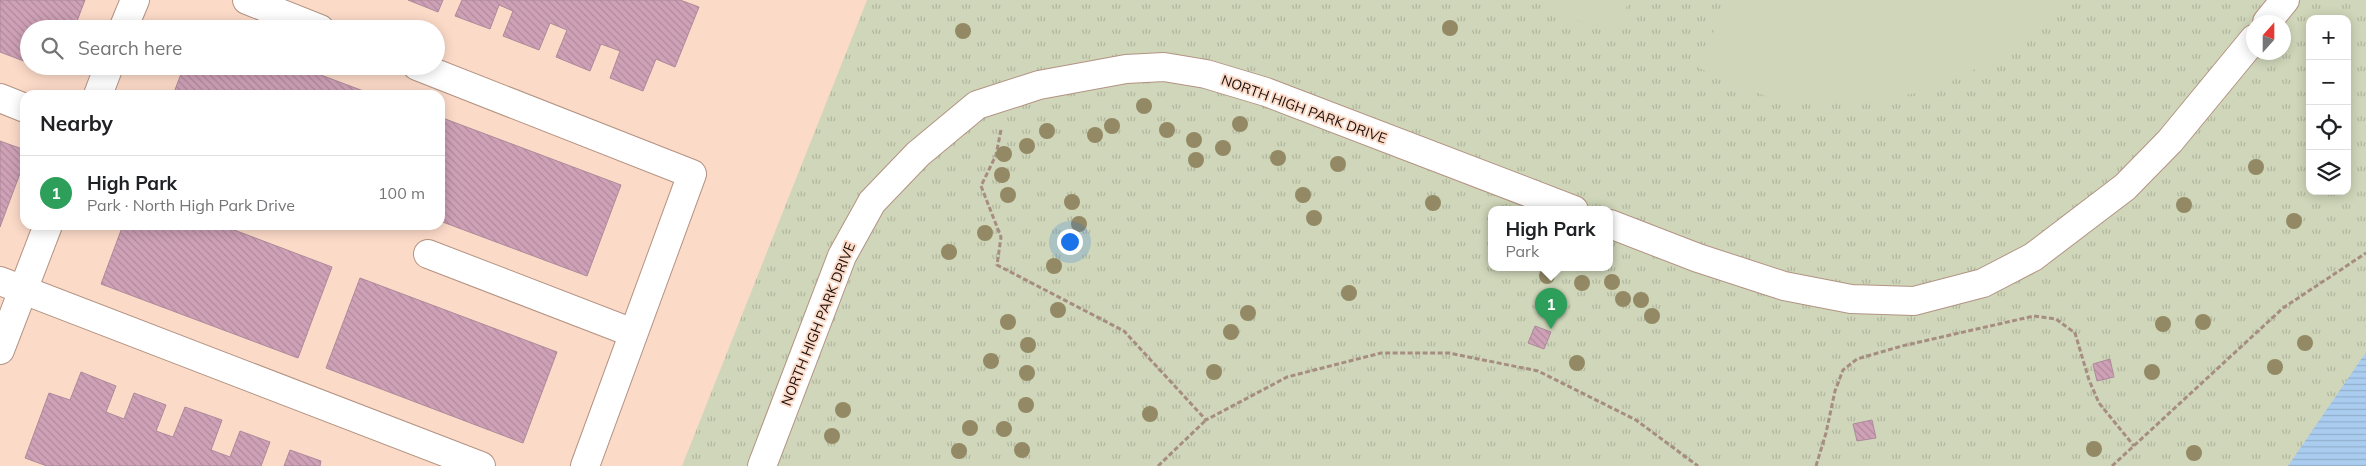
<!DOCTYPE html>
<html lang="en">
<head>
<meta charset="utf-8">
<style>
	body { margin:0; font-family:Mulish,sans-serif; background:#f2f2f2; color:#202124 }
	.controls { position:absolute; right:15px; top:15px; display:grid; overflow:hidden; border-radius:10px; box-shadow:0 2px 12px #0003 }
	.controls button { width:45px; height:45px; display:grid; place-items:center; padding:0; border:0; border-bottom:1px solid #e0e0e0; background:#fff; color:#202124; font:25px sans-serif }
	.compass { position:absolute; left:2246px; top:15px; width:45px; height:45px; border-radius:50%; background:#fff; box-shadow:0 2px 12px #0003; rotate:21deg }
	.you { position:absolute; left:1069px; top:241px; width:18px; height:18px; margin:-12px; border:4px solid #fff; border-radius:50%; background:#1a73e8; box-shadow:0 0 0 8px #1a73e833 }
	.badge { display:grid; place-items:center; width:32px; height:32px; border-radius:50%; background:#db2777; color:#fff; font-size:16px; font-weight:700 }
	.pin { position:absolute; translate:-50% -41px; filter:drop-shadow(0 1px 2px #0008) }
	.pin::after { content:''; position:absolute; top:26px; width:18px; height:15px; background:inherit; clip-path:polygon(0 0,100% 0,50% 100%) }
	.popup { position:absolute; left:1488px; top:206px; width:125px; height:65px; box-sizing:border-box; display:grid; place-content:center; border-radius:10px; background:#fff; filter:drop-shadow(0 1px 4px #0005); font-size:16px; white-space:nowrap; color:#757577 }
	.popup b { font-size:19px; color:#202124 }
	.popup::after { content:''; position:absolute; left:50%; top:100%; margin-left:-10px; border:10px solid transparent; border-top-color:#fff }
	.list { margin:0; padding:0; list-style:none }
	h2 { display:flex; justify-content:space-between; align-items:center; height:65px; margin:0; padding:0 20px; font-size:21px }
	h2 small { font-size:16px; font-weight:400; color:#757577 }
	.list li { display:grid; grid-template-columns:32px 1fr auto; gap:15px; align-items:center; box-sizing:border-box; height:75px; padding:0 20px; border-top:1px solid #e0e0e0 }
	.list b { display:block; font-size:19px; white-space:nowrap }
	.list p { margin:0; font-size:16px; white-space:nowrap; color:#757577 }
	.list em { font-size:16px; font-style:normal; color:#757577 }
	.icon { flex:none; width:28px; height:28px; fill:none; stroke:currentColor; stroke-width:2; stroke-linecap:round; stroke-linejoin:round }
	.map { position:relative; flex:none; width:2366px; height:466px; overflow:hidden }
	.search { position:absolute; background:#fff; box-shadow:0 2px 12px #0003; left:20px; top:20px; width:425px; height:55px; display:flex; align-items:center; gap:12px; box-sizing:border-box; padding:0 18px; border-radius:28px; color:#757577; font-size:19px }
	.panel { position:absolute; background:#fff; box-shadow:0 2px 12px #0003; left:20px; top:90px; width:425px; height:140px; border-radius:15px }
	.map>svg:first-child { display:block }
	.park { fill:url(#park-tufts); fill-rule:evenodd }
	.garden { fill:#cfd6b9 }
	.water { fill:url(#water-rules) }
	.building { fill:url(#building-back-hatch); stroke:#ac8a9a }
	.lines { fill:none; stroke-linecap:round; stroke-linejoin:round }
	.minor-casing { stroke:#b39383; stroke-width:30 }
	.path { stroke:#a68d80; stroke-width:3; stroke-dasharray:5 2.5; stroke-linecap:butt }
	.minor { stroke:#fff; stroke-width:28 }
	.tree { fill:#938964 }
	.labels { text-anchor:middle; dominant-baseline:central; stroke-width:4; stroke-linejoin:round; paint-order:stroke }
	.street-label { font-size:14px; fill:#1a0e09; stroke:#fcdac8 }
</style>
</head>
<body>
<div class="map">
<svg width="2366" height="466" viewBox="0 0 2366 466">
	<defs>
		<pattern id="park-tufts" width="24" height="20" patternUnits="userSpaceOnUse" patternTransform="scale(1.25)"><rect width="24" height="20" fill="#cfd6b9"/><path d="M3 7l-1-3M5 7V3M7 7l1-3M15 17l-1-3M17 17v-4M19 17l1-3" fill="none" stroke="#b1b69e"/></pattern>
		<pattern id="water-rules" width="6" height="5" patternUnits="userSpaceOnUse" patternTransform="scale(1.25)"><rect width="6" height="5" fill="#aacdef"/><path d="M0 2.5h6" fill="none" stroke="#92afcc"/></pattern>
		<pattern id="building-back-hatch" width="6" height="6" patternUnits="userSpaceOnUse" patternTransform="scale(1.25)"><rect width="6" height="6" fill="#cfa1b7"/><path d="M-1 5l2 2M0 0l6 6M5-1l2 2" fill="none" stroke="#b1899c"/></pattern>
	</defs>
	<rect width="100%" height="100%" fill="#fcdac8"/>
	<path class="park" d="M867,0H2366V466H682ZM2310,19H2347V191H2310ZM2254,22H2284V52H2254ZM1492,210H1610V268H1492Z"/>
	<g class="garden">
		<path d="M1535,0H1629L1616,32L1569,18Z"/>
		<path d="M1726,0H2062L2009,49L1962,77L1923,92L1860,102L1817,101L1765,96L1699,68Z"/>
	</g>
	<path class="water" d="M2366,353V466H2288L2362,358Z"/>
	<g class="building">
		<path d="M0,0H85L74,29H29V63L0,52Z"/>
		<path d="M408,0H443L438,12Z"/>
		<path d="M462,0H680L699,7L675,67L656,59L643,91L610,78L620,51L601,44L590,71L556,57L567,30L550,23L539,50L503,36L513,11L499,5L490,29L455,16Z"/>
		<path d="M38,66H60L58,74Z"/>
		<path d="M184,66H297L374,95H173Z"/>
		<path d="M440,117L621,185L587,276L440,221Z"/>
		<path d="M0,141L25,150V160L0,227Z"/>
		<path d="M123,225H221L332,267L298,358L101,284Z"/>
		<path d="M360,278L557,352L523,443L326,368Z"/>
		<path d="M1535,326L1551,332L1544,349L1528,343Z"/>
		<path d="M2110,359L2114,377L2097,381L2093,364Z"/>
		<path d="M81,372L116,386L106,412L124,419L134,393L166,405L156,431L173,437L185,407L222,420L211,450L230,457L240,431L270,442L261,466H47L25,458L49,393L70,400Z"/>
		<path d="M1872,420L1876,438L1857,441L1853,424Z"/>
		<path d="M290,450L321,461L320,466H284Z"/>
	</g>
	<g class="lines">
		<g class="minor-casing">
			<g id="minor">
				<path d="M247,0L320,29"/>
				<path d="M2267,22L2285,0"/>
				<path d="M123,29L135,0"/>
				<path d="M417,66L692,174L585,466"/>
				<path d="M98,95L109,66"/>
				<path d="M0,98L25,108"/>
				<path d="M1610,224L1698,258L1784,286L1851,299L1914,301L1983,283L2033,257L2125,187L2170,141L2254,39"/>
				<path d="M428,254L633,333"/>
				<path d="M0,281L481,466"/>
				<path d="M0,350L48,225"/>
				<path d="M762,466L842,256L872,202L918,154L977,105L1039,85L1126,69L1164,67L1206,74L1266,92L1574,210"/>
			</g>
		</g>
		<g class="path">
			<path d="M1001,130L996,155L981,186L1001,237L997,265L1124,331L1206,420L1287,377L1381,353H1449L1538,371L1636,420L1698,466"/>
			<path d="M1158,466L1206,420"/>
			<path d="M1816,466L1826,433L1835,391L1843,370L1857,359L1902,346L2034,316L2056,319L2075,333L2089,380L2099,403L2134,446"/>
			<path d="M2112,466L2283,308L2366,253"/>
		</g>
		<use href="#minor" class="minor"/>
	</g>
	<g class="tree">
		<circle cx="1450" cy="28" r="8"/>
		<circle cx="963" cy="31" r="8"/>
		<circle cx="1144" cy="106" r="8"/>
		<circle cx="1240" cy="124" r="8"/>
		<circle cx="1112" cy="126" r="8"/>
		<circle cx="1167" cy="130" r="8"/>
		<circle cx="1047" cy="131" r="8"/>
		<circle cx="1095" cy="135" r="8"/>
		<circle cx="1194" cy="140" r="8"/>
		<circle cx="1027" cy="146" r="8"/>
		<circle cx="1223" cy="148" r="8"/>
		<circle cx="1004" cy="154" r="8"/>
		<circle cx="1278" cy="158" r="8"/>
		<circle cx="1196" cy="160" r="8"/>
		<circle cx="1338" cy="164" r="8"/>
		<circle cx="2256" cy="167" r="8"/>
		<circle cx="1002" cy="175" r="8"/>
		<circle cx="1008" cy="195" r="8"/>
		<circle cx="1303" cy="195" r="8"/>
		<circle cx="1072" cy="202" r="8"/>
		<circle cx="1433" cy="203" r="8"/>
		<circle cx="2184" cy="205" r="8"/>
		<circle cx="1314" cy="218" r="8"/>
		<circle cx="2294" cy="221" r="8"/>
		<circle cx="1079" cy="224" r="8"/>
		<circle cx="985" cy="233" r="8"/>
		<circle cx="949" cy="252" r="8"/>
		<circle cx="1054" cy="266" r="8"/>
		<circle cx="1547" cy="276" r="8"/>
		<circle cx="1612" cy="282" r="8"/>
		<circle cx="1582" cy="283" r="8"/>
		<circle cx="1349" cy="293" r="8"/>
		<circle cx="1623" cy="299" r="8"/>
		<circle cx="1641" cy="300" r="8"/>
		<circle cx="1058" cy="310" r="8"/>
		<circle cx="1248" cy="313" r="8"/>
		<circle cx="1652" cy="316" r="8"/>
		<circle cx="1008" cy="322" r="8"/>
		<circle cx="2203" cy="322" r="8"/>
		<circle cx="2163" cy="324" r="8"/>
		<circle cx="1231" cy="332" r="8"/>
		<circle cx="2305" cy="343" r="8"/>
		<circle cx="1028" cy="345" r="8"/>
		<circle cx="991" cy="361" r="8"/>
		<circle cx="1577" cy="363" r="8"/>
		<circle cx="2275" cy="367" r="8"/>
		<circle cx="1214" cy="372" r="8"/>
		<circle cx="2152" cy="372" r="8"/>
		<circle cx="1027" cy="373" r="8"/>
		<circle cx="1026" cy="405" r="8"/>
		<circle cx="843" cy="410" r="8"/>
		<circle cx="1150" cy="414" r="8"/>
		<circle cx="970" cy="428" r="8"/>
		<circle cx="1004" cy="429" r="8"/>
		<circle cx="832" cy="436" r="8"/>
		<circle cx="2094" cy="449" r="8"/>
		<circle cx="1022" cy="450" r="8"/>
		<circle cx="959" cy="451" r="8"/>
		<circle cx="2194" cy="453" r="8"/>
	</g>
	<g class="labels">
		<g class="street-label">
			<text transform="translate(1304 109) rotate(20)">NORTH HIGH PARK DRIVE</text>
			<text transform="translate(818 324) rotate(-68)">NORTH HIGH PARK DRIVE</text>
		</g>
	</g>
</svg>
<div class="controls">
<button>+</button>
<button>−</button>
<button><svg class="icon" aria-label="locate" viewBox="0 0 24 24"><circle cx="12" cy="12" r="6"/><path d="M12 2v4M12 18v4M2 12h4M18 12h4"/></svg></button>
<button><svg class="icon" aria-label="layers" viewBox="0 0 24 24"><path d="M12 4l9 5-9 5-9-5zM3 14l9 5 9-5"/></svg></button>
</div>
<svg class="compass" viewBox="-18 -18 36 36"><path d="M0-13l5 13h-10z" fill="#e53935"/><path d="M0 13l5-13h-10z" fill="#757577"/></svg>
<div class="you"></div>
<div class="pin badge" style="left:1551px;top:329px;background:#2e9e5b">1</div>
<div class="popup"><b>High Park</b>Park</div>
<div class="search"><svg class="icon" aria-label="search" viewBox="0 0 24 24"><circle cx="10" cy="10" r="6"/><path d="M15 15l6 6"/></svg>Search here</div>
<section class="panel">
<h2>Nearby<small></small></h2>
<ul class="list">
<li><span class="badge" style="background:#2e9e5b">1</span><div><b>High Park</b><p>Park · North High Park Drive</p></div><em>100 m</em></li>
</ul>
</section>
</div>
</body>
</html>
